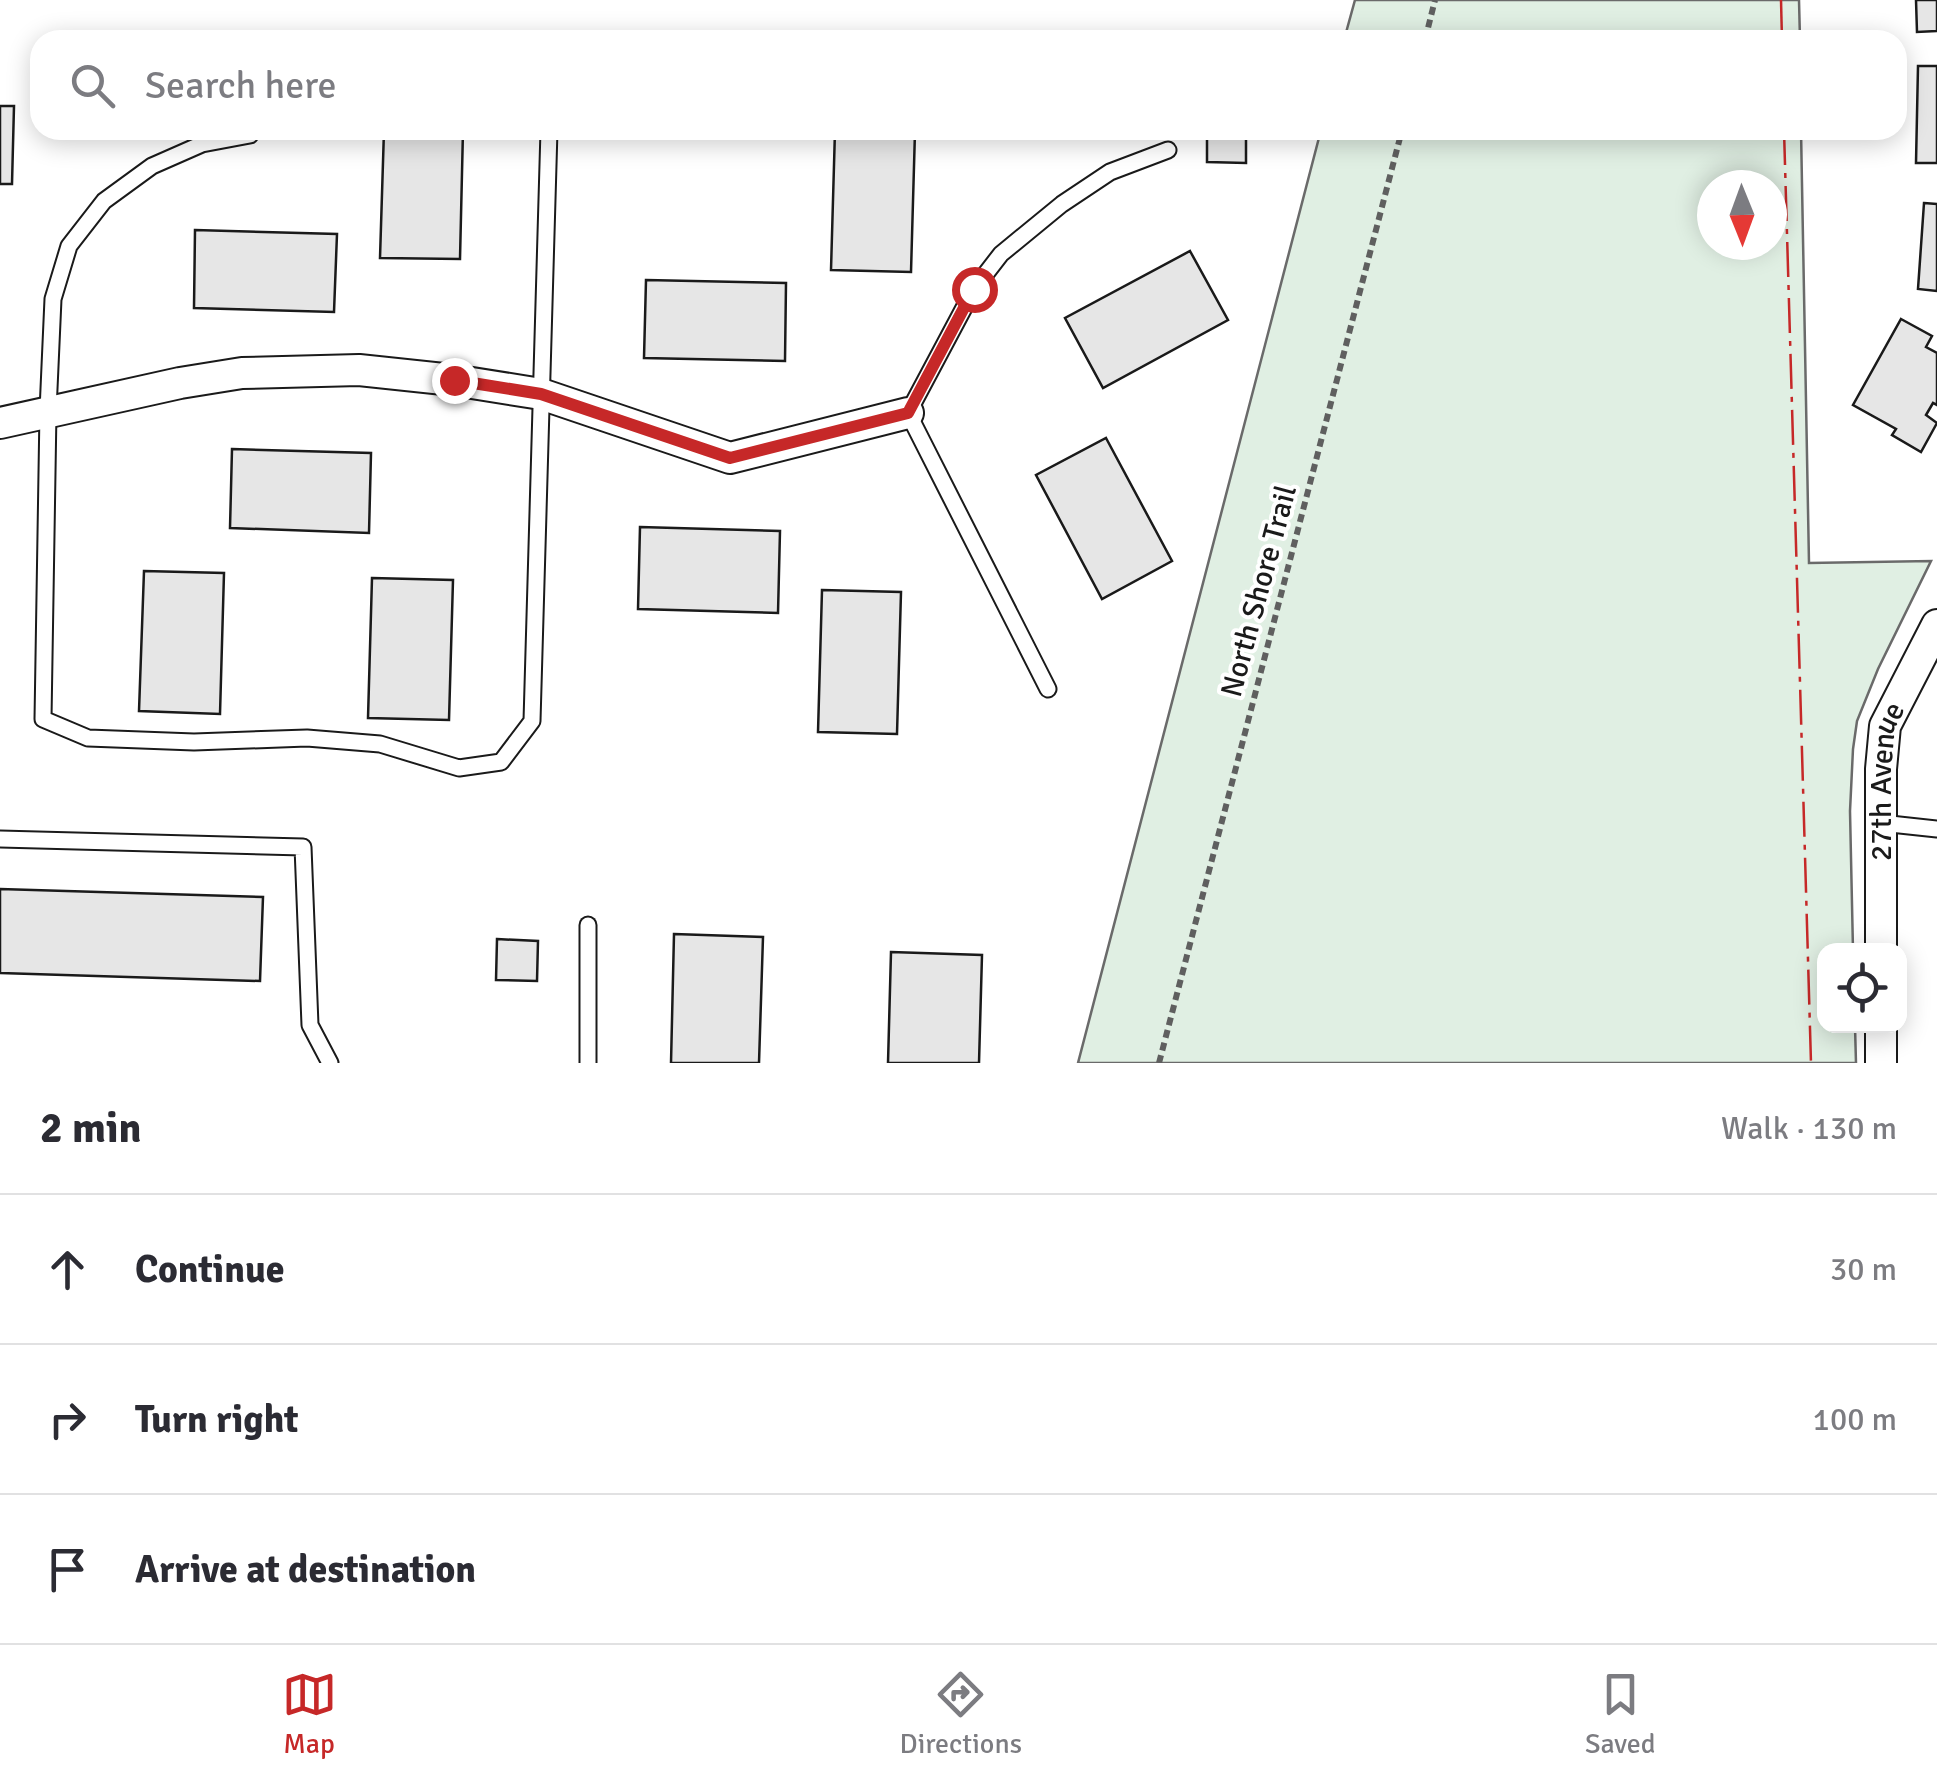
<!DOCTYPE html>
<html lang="en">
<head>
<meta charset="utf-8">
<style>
	body { margin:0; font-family:Signika,sans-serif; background:#f7f7f7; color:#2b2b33 }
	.controls { position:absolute; right:30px; bottom:30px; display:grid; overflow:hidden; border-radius:20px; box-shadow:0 5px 25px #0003 }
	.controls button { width:90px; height:90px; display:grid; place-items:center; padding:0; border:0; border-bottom:2px solid #e1e1e2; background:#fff; color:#2b2b33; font:50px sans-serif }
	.compass { position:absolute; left:1697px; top:170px; width:90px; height:90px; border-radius:50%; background:#fff; box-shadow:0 5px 25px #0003; rotate:179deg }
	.stop { position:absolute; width:30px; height:30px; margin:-22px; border:8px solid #c62828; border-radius:50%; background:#fff }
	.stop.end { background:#c62828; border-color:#fff; box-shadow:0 2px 10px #0008 }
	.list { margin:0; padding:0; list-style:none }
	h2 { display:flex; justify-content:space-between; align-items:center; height:130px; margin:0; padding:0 40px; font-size:42px }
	h2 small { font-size:32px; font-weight:400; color:#7c7c81 }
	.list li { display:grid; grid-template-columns:65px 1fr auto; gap:30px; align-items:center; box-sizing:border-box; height:150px; padding:0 40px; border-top:2px solid #e1e1e2 }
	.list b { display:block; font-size:38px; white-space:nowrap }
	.list em { font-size:32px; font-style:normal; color:#7c7c81 }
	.icon { flex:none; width:55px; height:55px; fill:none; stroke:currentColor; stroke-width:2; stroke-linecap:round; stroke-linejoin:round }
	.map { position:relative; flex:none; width:1937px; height:1063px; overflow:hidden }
	.search { position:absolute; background:#fff; box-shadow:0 5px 25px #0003; left:30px; right:30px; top:30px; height:110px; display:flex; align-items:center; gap:25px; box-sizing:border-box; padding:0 35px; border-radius:30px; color:#7c7c81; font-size:38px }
	.sheet { height:580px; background:#fff }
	nav { display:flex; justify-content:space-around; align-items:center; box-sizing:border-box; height:140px; border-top:2px solid #e1e1e2; background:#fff; font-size:28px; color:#7c7c81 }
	nav a { display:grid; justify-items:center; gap:5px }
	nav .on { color:#c62828 }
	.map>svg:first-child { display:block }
	.green { fill:#e0efe3; stroke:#6a6a6a; stroke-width:2.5; fill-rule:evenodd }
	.building { fill:#e6e6e6; stroke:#1a1a1a; stroke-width:2.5 }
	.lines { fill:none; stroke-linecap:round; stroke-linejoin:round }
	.service-casing { stroke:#1a1a1a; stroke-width:19 }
	.minor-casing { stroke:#1a1a1a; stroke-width:34 }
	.path { stroke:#5f5f5f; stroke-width:6; stroke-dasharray:8 5; stroke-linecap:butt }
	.service { stroke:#fff; stroke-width:15 }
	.minor { stroke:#fff; stroke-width:30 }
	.power { stroke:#c62828; stroke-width:2.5; stroke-dasharray:35 8 5 8; stroke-linecap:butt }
	.route { stroke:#c62828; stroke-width:12 }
	.labels { text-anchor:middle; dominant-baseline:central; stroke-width:8; stroke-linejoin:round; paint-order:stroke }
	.street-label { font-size:30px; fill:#1a1a1a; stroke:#fff }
</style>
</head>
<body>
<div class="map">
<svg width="1937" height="1063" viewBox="0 0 1937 1063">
	<rect width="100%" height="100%" fill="#fff"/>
	<g class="green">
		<path d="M1355,0H1799L1800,40H1344Z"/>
		<path d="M1321,130H1801L1809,563L1931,561L1878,669L1857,721L1853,749L1850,811L1853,950L1824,951V1026H1855L1856,1063H1078ZM1712,185H1772V245H1712Z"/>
	</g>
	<g class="building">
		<path d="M1916,0H1937V31L1917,32Z"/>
		<path d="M1918,66H1937V163H1916Z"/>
		<path d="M0,106H14L12,184H0Z"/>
		<path d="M384,130H463L460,259L380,258Z"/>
		<path d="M835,130L915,131L911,272L831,270Z"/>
		<path d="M1207,130H1246V163L1207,162Z"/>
		<path d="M1924,203L1937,204V291L1918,289Z"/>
		<path d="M195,230L337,234L334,312L194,308Z"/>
		<path d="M1190,251L1228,320L1103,388L1065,318Z"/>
		<path d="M646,280L786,283L785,361L644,358Z"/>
		<path d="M1901,319L1932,336L1926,347L1937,353V405L1933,403L1926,415L1937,423L1921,452L1892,435L1896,429L1853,405Z"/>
		<path d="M1106,438L1172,561L1102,599L1036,475Z"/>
		<path d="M232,449L371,453L369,533L230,528Z"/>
		<path d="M640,527L780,531L778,613L638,609Z"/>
		<path d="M144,571L224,573L220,714L139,711Z"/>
		<path d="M372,578L453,580L449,720L368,718Z"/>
		<path d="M822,590L901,592L897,734L818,732Z"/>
		<path d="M0,889L263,897L260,981L0,973Z"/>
		<path d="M674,934L763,937L759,1063H671Z"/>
		<path d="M497,939L538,941L537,981L496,980Z"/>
		<path d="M891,952L982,955L979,1063H888Z"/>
	</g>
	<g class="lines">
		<g class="service-casing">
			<g id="service">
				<path d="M250,135L202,144L152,166L104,201L69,246L53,299L48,411L43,719L88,738L194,742L307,738L380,744L459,768L501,762L532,721L549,130"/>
				<path d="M1048,689L908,413L974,289L1001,254L1062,204L1110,172L1168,150"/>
				<path d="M1881,823L1937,829"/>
				<path d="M0,839L303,847L310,1025L330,1063"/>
				<path d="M588,1063V925"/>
			</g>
		</g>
		<g class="minor-casing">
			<g id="minor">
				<path d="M0,423L180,383L242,373L359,370L453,380L541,394L730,458L908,413"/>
				<path id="s1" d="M1881,951V769L1885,726L1937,625"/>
				<path d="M1881,1026V1063"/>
			</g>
		</g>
		<g class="path">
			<path d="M1425,40L1435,0"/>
			<path d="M1159,1063L1402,130"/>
		</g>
		<use href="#service" class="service"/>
		<use href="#minor" class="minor"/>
		<g class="power">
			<path d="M1781,0L1782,40"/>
			<path d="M1784,130L1811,1063"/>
		</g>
	</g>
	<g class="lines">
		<path class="route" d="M454,380L541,394L730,458L908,413L974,289"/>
	</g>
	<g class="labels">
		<g class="street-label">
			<text transform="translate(1259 591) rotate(-75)">North Shore Trail</text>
			<text stroke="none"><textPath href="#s1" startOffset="170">27th Avenue</textPath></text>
		</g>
	</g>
</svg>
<div class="controls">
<button><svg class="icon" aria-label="locate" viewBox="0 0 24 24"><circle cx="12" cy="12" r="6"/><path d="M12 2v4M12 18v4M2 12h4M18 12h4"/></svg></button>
</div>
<svg class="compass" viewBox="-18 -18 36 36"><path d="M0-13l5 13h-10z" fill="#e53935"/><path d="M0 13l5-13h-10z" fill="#7c7c81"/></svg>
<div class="stop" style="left:974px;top:289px"></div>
<div class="stop end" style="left:454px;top:380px"></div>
<div class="search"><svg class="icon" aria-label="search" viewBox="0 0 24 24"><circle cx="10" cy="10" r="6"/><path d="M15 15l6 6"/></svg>Search here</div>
</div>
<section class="sheet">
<h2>2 min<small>Walk · 130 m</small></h2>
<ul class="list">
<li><svg class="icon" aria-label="ahead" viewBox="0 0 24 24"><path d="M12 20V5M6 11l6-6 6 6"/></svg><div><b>Continue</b></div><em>30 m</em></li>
<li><svg class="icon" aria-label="right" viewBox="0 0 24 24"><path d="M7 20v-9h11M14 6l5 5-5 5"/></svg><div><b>Turn right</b></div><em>100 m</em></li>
<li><svg class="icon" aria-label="arrive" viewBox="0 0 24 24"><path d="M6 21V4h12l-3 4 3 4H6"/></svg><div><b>Arrive at destination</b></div></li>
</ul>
</section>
<nav>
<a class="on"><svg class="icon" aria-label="map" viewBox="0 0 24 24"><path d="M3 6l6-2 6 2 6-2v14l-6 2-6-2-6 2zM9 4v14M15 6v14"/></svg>Map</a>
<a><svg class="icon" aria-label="directions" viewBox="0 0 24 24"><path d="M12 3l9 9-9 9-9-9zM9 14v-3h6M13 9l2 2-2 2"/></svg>Directions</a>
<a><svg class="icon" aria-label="saved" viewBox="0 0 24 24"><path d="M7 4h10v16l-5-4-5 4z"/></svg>Saved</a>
</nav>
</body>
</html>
